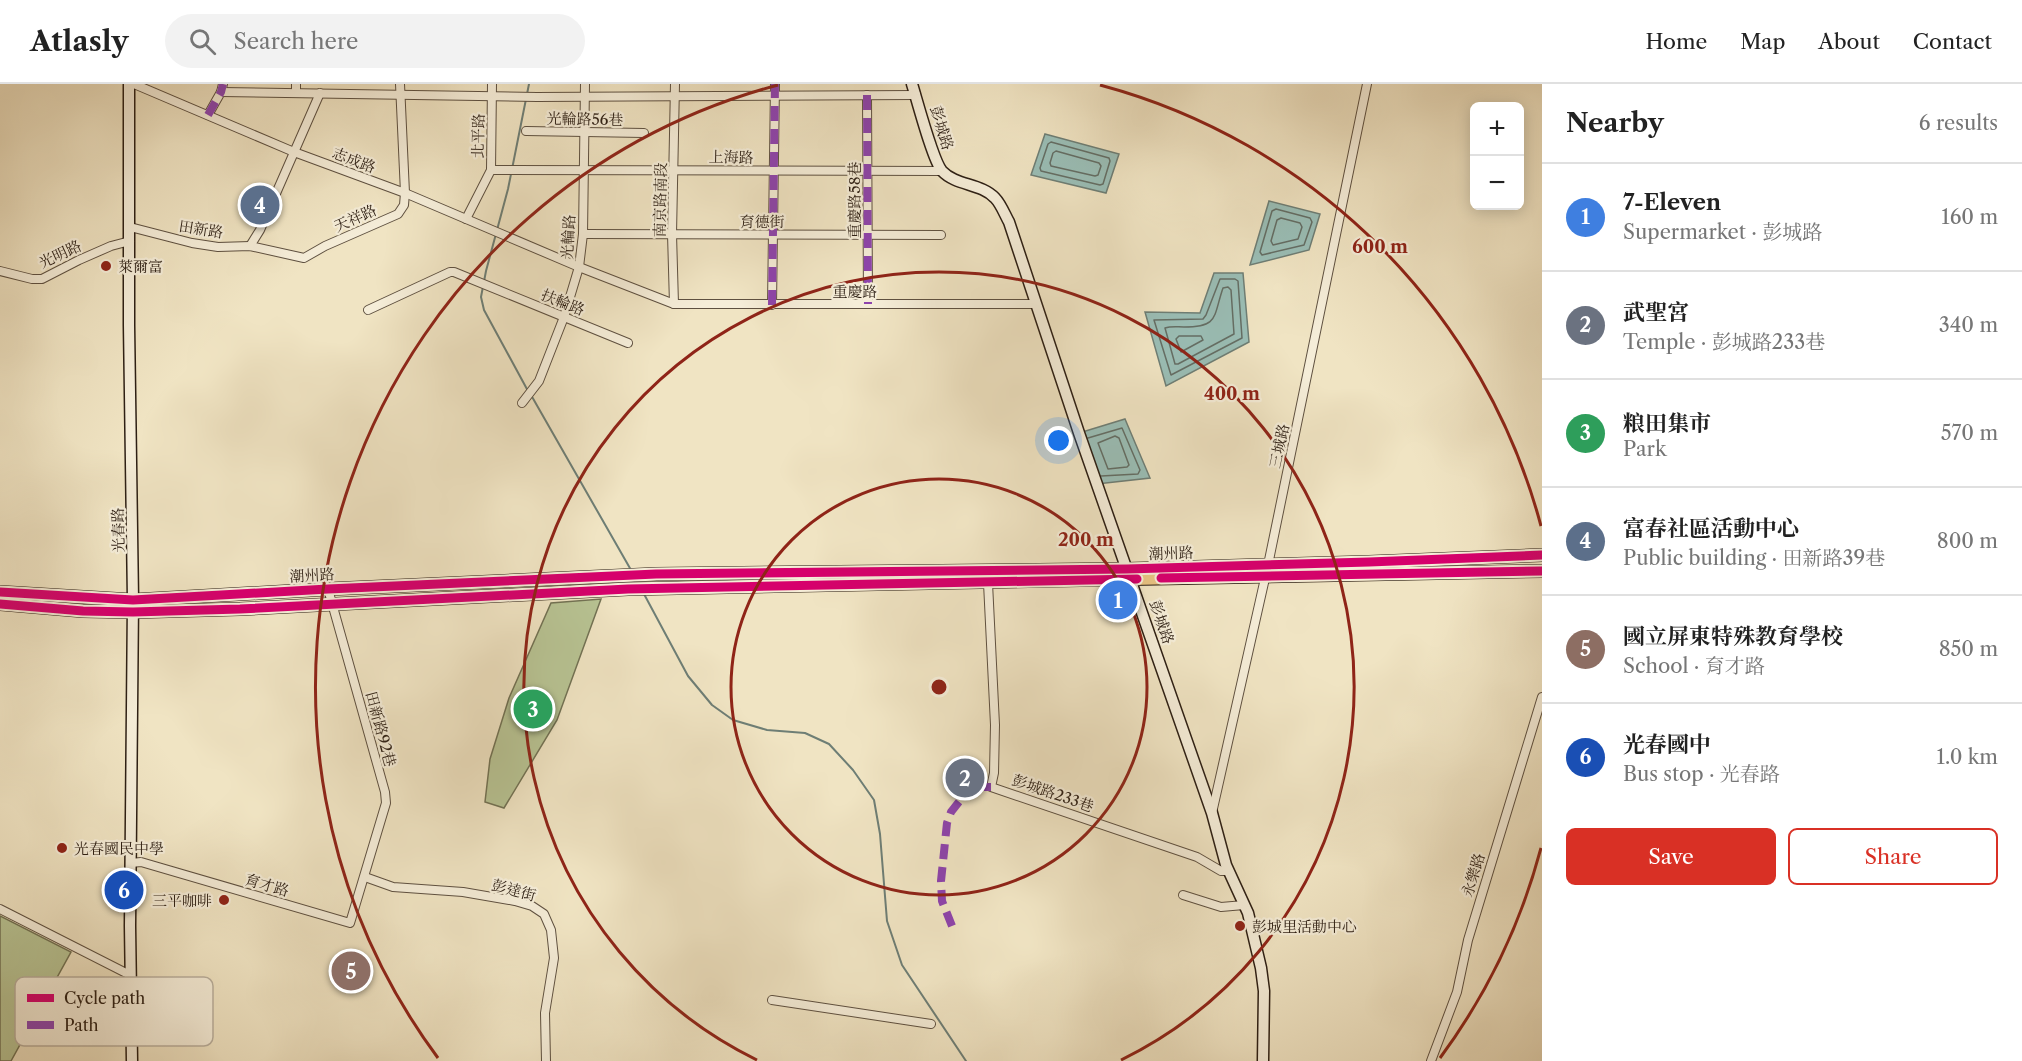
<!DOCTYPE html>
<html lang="en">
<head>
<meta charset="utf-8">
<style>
	body { margin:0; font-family:"Libre Caslon Text","Noto Serif TC",serif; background:#f2f2f2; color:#222 }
	.controls { position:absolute; right:18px; top:18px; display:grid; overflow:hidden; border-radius:9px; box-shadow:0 3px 15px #0003 }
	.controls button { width:54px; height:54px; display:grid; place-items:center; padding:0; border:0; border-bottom:2px solid #e0e0e0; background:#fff; color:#222; font:30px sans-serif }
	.you { position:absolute; left:1059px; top:357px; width:21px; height:21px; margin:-15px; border:4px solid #fff; border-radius:50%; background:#1a73e8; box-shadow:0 0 0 9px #1a73e833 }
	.badge { display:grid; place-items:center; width:39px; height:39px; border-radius:50%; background:#d93025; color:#fff; font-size:20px; font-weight:700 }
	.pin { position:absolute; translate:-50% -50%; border:3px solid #fff; box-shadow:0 2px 6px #0006 }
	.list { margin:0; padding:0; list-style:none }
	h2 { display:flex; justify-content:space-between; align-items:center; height:78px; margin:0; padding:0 24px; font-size:26px }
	h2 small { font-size:20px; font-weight:400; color:#767676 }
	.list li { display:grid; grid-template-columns:39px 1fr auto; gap:18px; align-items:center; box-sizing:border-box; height:108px; padding:0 24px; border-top:2px solid #e0e0e0 }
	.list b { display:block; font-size:22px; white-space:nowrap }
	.list p { margin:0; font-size:20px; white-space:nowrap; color:#767676 }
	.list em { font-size:20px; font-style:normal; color:#767676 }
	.actions { display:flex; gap:12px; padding:18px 24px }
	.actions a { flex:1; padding:14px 0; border:2px solid #d93025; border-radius:9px; text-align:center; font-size:21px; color:#d93025 }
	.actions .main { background:#d93025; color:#fff }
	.icon { flex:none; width:33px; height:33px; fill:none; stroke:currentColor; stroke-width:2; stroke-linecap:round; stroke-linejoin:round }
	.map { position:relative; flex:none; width:1542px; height:977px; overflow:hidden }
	header { display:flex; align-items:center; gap:36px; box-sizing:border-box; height:84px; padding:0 30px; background:#fff; border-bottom:2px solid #e0e0e0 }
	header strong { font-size:28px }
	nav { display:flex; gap:33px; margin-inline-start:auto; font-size:21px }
	.search { width:420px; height:54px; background:#f2f2f2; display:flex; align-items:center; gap:15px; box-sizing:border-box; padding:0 21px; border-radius:33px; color:#767676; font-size:22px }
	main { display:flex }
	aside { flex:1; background:#fff }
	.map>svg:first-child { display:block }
	.green { fill:#b8c494; stroke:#727254; stroke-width:1.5 }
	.water { fill:#9abeb6; stroke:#6e7e75; stroke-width:1.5 }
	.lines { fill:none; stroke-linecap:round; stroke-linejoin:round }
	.shore { stroke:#646e65; stroke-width:1.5 }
	.stream { stroke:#6e7e75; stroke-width:2 }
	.street-casing { stroke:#5e5040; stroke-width:10 }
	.secondary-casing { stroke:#2d1f14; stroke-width:13 }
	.primary-casing { stroke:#2d1f14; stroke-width:14 }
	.street { stroke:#f5edd8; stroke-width:8 }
	.secondary { stroke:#f5edd8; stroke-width:10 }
	.primary { stroke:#e8c282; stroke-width:12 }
	.quiet { stroke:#8e44ad; stroke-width:8; stroke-dasharray:15 8; stroke-linecap:butt }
	.cycleway-casing { stroke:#f5edd8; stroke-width:13 }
	.cycleway { stroke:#d6006c; stroke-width:9 }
	.ring { fill:none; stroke:#8f2418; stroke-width:3 }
	.poi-dot { fill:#8f2418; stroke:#f5edd8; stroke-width:2 }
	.labels { text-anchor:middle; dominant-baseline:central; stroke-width:4.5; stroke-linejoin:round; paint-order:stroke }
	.street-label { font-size:15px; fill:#2d1f14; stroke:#f5edd8 }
	.poi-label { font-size:15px; fill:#2d1f14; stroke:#f5edd8; text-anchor:start }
	.key { fill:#f5edd8; stroke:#b9af9d; stroke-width:1.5 }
	.key-label { font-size:16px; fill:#2d1f14 }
	.centre { fill:#8f2418; stroke:#f5edd8; stroke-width:3 }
	.ring-label { font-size:18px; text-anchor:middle; font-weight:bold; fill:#8f2418; stroke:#f5edd8; stroke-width:4.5; stroke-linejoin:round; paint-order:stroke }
</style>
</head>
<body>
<header>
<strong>Atlasly</strong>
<div class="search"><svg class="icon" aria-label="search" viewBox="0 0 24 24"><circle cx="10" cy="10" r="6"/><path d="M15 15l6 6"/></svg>Search here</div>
<nav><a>Home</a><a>Map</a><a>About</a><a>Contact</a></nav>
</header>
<main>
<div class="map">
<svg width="1542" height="977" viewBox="0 0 1542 977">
	<rect width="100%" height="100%" fill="#f0e4c3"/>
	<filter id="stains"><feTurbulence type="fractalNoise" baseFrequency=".00333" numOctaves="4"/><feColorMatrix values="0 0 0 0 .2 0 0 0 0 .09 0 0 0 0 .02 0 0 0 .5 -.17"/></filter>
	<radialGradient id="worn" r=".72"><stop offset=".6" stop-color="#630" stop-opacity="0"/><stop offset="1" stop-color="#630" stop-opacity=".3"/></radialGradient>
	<g class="green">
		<path d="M601,515L557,636L504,724L485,718L490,675L509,614L551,519Z"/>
		<path d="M0,832L71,868L11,977H0Z"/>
	</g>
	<g class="water">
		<path d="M1045,50L1119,70L1106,109L1031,91Z"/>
		<path d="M1269,117L1320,130L1309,166L1250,181Z"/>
		<path d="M1214,189H1243L1249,258L1166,302L1145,228L1200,229Z"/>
		<path d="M1125,335L1150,394L1097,400L1079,349Z"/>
	</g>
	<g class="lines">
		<g class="shore">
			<path d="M1051,58L1109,74L1110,77L1103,100L1100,101L1041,87L1040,84L1048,60Z"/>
			<path d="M1056,67L1099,79L1101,82L1098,91L1095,92L1051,82L1050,79L1053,69Z"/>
			<path d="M1276,125L1310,134L1312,138L1304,161L1262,171L1260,168L1272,127Z"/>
			<path d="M1281,134L1300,139L1302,143L1298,155L1273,161L1271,157L1277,136Z"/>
			<path d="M1220,195H1235L1238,197L1242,254L1171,291L1154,236L1203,235L1206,231Z"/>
			<path d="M1228,203L1231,206L1234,250L1178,280H1175L1165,244C1171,242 1177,243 1184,243C1219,243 1213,233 1223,204Z"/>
			<path d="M1179,252H1201L1203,256L1181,268L1176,255Z"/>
			<path d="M1115,352L1119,354L1129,381L1127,383L1108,385L1098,359Z"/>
			<path d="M1088,354L1122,344L1140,386L1138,390L1101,392"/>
		</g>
		<g class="stream">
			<path d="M528,307L484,226L481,213L486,187L508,105L529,0"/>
			<path d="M531,311L631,486"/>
			<path d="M644,510L688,592L712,621L733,636L767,646L805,649L829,660L853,686L874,716L880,750L887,837L902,881L966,977"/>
		</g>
		<g class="street-casing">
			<g id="street">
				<path d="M134,0L294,68L405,109L579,183L674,220H1036"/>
				<path d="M221,8L537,13L916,11"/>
				<path d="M296,9V0"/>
				<path d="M867,11L868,220"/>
				<path d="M208,31L221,8L223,0"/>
				<path d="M526,47L644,49"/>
				<path d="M491,86L942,87"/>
				<path d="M466,135L491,86L492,0"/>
				<path d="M130,143L192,159L218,163L250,162L304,174L325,162L398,130L404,121L405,109L400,0"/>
				<path d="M583,150L941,151"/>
				<path d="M250,162L260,146L320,9"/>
				<path d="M0,187L32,195H42L79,176L111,162L130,157"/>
				<path d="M674,220L672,150L675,0"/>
				<path d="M772,221L775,0"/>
				<path d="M368,226L450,188H454L628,259"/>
				<path d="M522,319L539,297L564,233L579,183L583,150L585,0"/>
				<path d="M988,499L995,641L994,689L991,703L1197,773L1221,787H1229"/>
				<path d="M1212,729L1268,481L1367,0"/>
				<path d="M131,779L141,778L350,839L386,719L385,708L328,505"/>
				<path d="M365,793L393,803L463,808L515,817L532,822L544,830L551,846L554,874L545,929L546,977"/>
				<path d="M1183,811L1221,823L1244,821"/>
				<path d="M0,825L130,891"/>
				<path d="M772,916L931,940"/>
				<path d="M1431,977L1457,908L1468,856L1542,613"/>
			</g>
		</g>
		<g class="secondary-casing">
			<g id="secondary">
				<path d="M129,0V241L133,516L130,842L132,977"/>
				<path d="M912,0C917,16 933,77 942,87C956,102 981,99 995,114C1001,120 1005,131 1009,138L1079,349L1212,729L1226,781L1248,829L1261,884L1264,907L1263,977"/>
			</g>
		</g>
		<g class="primary-casing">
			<g id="primary">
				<path d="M0,508L133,516L328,505L656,490L1127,485L1369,478L1542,471"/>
				<path d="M0,520L83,527L133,528L240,525L628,505L1542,487"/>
			</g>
		</g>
		<use href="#street" class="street"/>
		<use href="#secondary" class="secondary"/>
		<use href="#primary" class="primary"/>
		<g class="quiet">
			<path d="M867,11L868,220"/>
			<path d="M208,31L221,8L223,0"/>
			<path d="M772,221L775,0"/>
			<path d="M952,842L942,817L941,797L947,739L951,728L962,714L974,703H991"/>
		</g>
		<g class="cycleway-casing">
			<g id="cycleway">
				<path d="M1161,494L1542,487"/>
				<path d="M0,508L133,516L328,505L656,490L1127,485L1369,478L1542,471"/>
				<path d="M0,520L83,527L133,528L240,525L628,505L1137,495"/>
			</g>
		</g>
		<use href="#cycleway" class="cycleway"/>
	</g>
	<g class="ring">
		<circle cx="939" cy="603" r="208"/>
		<path d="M757 976A415 415 0 1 1 1121 976"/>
		<path d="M1541 764A623 623 0 0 1 1440 974M438 974A623 623 0 0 1 778 1M1100 1A623 623 0 0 1 1541 442"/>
	</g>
	<g class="poi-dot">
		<circle cx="106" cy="182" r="6"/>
		<circle cx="62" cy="764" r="6"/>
		<circle cx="224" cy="816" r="6"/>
		<circle cx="1240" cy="842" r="6"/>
	</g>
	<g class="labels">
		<g class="street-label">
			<text transform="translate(585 35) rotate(1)">光輪路56巷</text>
			<text transform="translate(942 44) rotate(73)">彭城路</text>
			<text transform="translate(478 52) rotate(-89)">北平路</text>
			<text transform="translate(731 73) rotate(1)">上海路</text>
			<text transform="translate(354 76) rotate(21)">志成路</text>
			<text transform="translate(660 116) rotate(-89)">南京路南段</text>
			<text transform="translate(854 116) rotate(-90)">重慶路58巷</text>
			<text transform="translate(355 134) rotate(-24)">天祥路</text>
			<text x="762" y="137">育德街</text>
			<text transform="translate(201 145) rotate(9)">田新路</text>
			<text transform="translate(568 153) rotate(-87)">光輪路</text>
			<text transform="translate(60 170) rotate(-25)">光明路</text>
			<text x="855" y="207">重慶路</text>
			<text transform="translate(563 218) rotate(22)">扶輪路</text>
			<text transform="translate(1279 362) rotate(-78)">三城路</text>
			<text transform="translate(118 446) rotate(-91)">光春路</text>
			<text transform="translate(1171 469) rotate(-2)">潮州路</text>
			<text transform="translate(312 491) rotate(-3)">潮州路</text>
			<text transform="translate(1162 538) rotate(71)">彭城路</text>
			<text transform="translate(381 645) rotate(75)">田新路92巷</text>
			<text transform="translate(1053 709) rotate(19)">彭城路233巷</text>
			<text transform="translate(1473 791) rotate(-73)">永樂路</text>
			<text transform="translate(267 801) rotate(16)">育才路</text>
			<text transform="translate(514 806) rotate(15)">彭達街</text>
		</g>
		<g class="poi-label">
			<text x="118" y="182">萊爾富</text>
			<text x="74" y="764">光春國民中學</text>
			<text x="212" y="816" text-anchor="end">三平咖啡</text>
			<text x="1252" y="842">彭城里活動中心</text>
		</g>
	</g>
	<rect x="15" y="893" width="198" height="69" rx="9" class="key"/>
	<rect x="27" y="910" width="27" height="8" fill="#d6006c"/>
	<rect x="27" y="937" width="27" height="8" fill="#8e44ad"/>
	<g class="key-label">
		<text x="64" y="920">Cycle path</text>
		<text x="64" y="947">Path</text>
	</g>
	<circle cx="939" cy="603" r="9" class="centre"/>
	<g class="ring-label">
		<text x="1380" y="169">600 m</text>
		<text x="1232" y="316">400 m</text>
		<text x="1086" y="462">200 m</text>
	</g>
	<rect width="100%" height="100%" filter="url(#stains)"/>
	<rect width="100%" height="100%" fill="url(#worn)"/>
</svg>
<div class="controls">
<button>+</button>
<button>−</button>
</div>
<div class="you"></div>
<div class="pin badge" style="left:1118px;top:516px;background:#3f7fe0">1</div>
<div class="pin badge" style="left:965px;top:694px;background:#6b7280">2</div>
<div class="pin badge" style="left:533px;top:625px;background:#2e9e5b">3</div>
<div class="pin badge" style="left:260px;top:121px;background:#5c6f8a">4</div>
<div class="pin badge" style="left:351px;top:887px;background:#8d6e63">5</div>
<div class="pin badge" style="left:124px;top:806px;background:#1a4fb4">6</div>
</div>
<aside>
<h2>Nearby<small>6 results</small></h2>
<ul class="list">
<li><span class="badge" style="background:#3f7fe0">1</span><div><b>7-Eleven</b><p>Supermarket · 彭城路</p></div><em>160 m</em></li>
<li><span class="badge" style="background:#6b7280">2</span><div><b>武聖宮</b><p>Temple · 彭城路233巷</p></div><em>340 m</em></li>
<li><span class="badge" style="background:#2e9e5b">3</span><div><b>粮田集市</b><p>Park</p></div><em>570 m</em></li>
<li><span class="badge" style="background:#5c6f8a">4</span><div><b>富春社區活動中心</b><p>Public building · 田新路39巷</p></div><em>800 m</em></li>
<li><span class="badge" style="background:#8d6e63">5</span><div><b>國立屏東特殊教育學校</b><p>School · 育才路</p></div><em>850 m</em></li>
<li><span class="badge" style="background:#1a4fb4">6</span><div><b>光春國中</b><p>Bus stop · 光春路</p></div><em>1.0 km</em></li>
</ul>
<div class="actions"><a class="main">Save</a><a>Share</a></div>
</aside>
</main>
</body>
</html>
